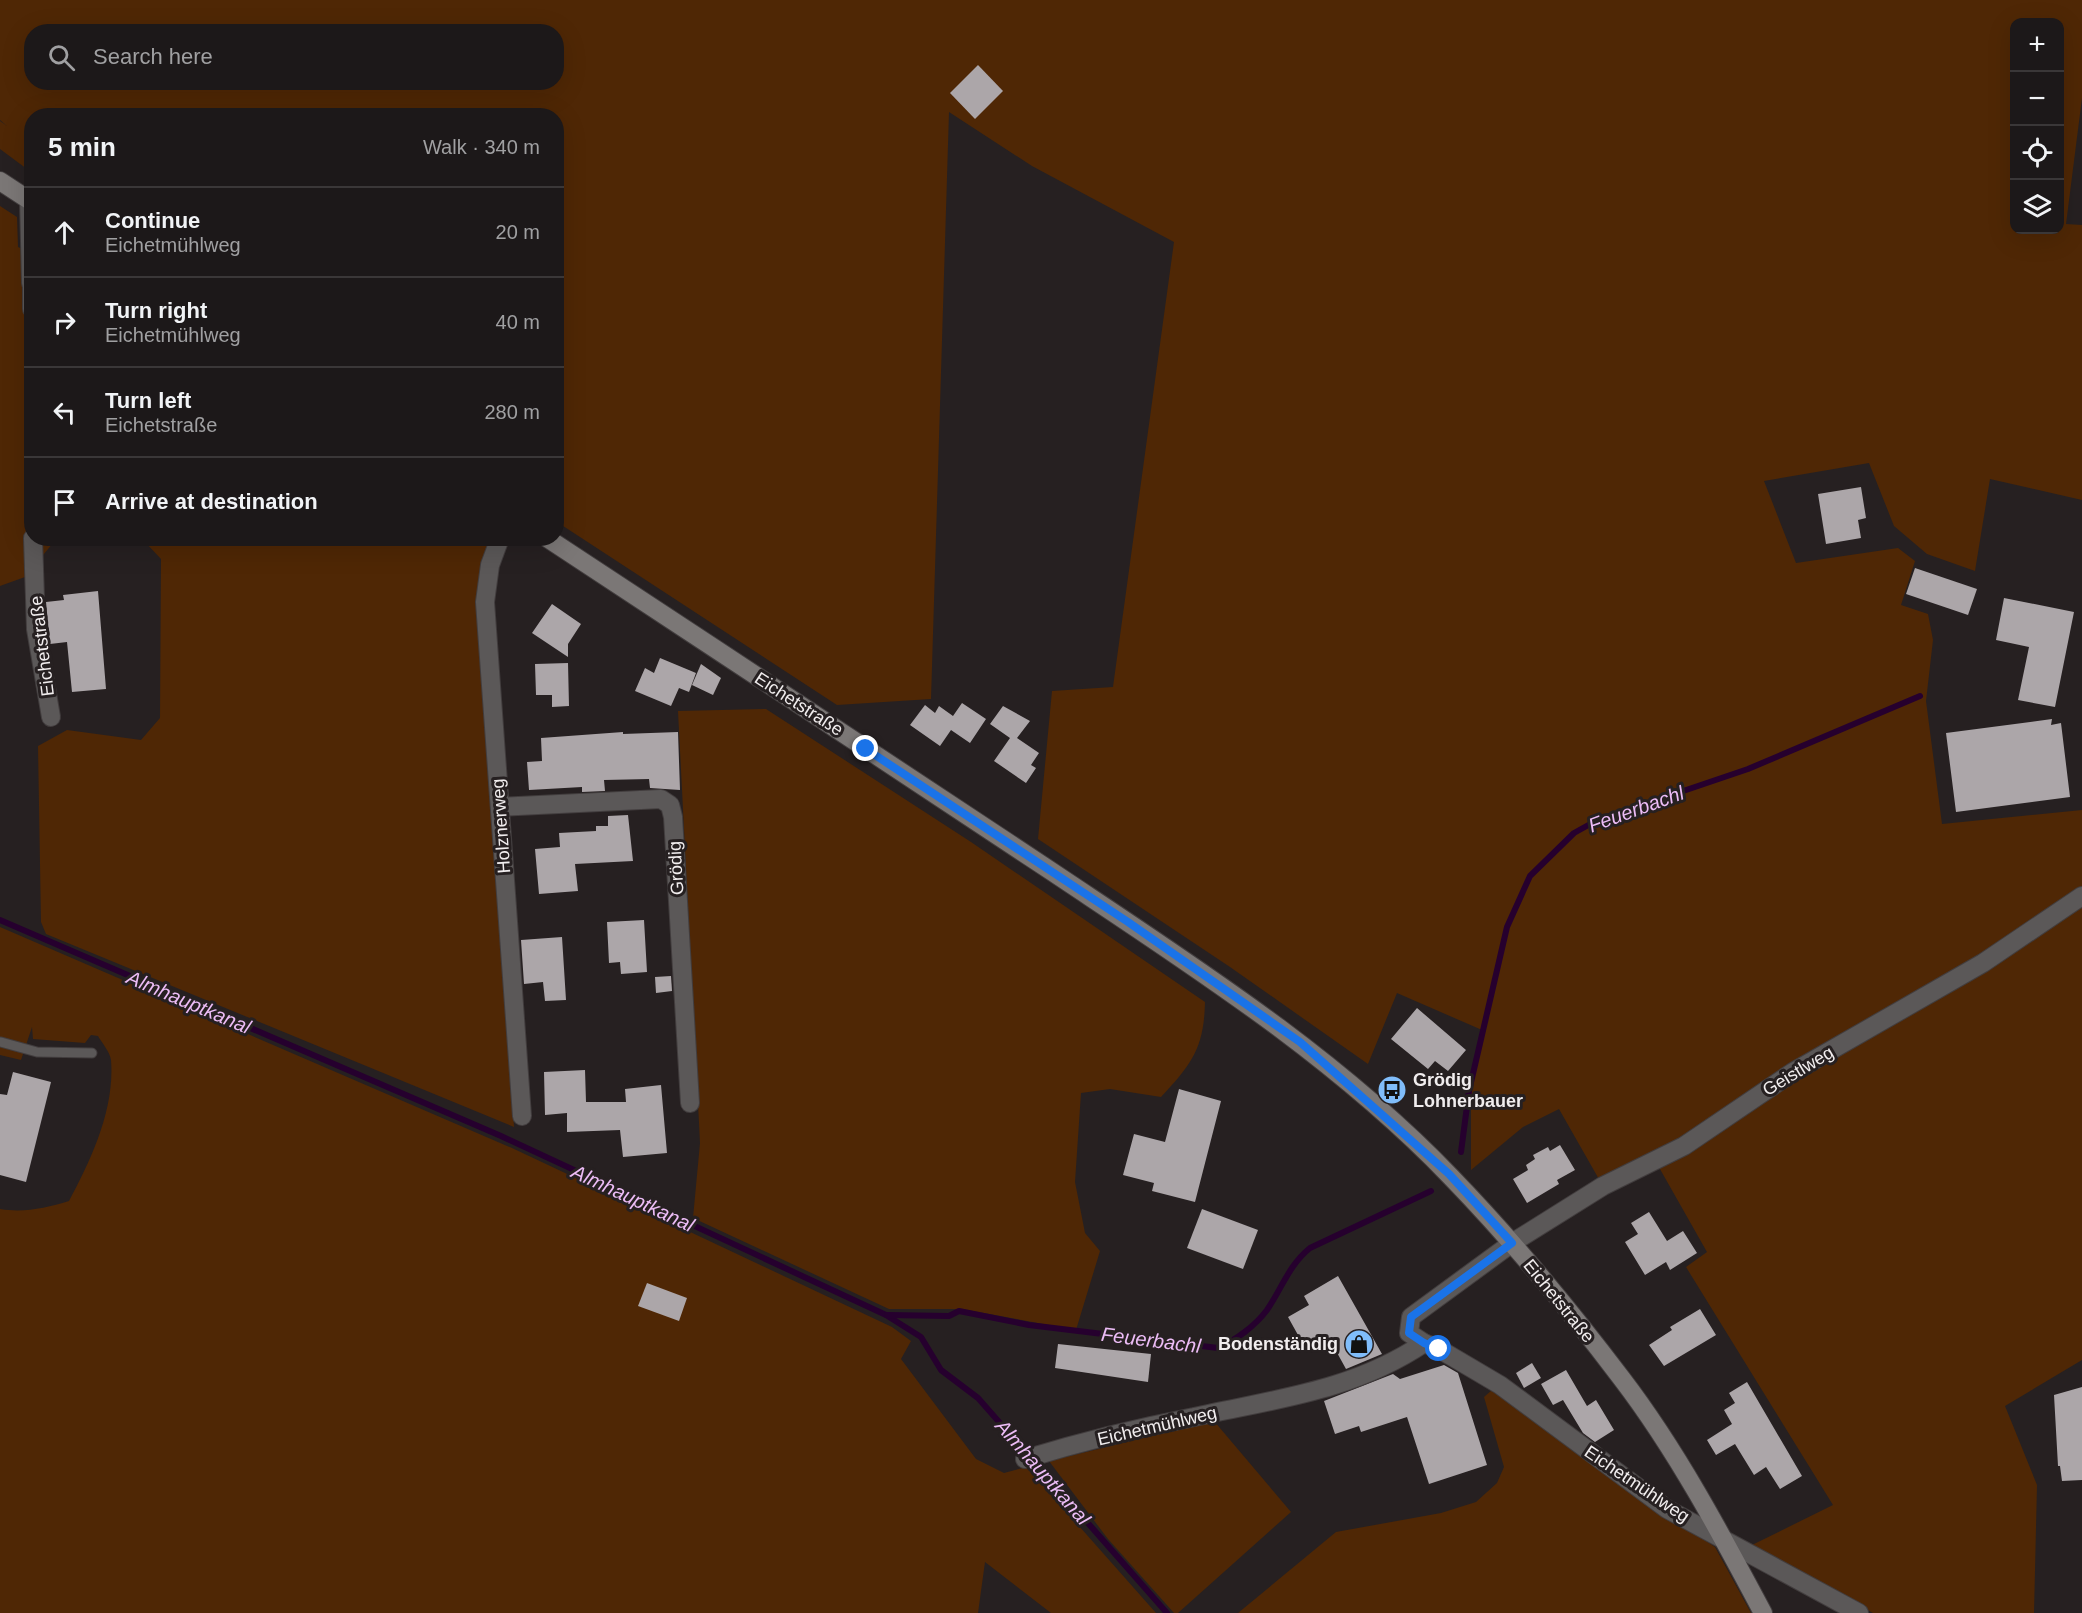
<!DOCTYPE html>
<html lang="en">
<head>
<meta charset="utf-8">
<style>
	body { margin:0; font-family:Helvetica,sans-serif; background:#292526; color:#f1f3f6 }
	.controls { position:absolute; right:18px; top:18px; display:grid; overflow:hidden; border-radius:12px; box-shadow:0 6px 24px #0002 }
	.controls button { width:54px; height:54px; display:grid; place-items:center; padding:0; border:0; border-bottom:2px solid #3a3738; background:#1c1819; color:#f1f3f6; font:30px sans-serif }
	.stop { position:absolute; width:18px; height:18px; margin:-14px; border:4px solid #1a73e8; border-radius:50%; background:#fff }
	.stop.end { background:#1a73e8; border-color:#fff; box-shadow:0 2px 6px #0008 }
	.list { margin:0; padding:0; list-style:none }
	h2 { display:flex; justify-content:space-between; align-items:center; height:78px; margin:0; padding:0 24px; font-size:26px }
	h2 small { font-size:20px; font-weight:400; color:#a0a0a2 }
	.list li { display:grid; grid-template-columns:39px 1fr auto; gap:18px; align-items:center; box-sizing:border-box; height:90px; padding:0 24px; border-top:2px solid #3a3738 }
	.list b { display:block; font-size:22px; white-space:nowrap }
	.list p { margin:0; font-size:20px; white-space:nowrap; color:#a0a0a2 }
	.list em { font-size:20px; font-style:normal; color:#a0a0a2 }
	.icon { flex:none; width:33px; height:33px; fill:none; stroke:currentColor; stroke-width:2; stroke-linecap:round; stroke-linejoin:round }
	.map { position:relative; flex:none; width:2082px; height:1613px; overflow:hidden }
	.search { position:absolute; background:#1c1819; box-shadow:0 6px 24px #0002; left:24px; top:24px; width:540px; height:66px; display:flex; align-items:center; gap:15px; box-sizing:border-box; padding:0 21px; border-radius:24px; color:#a0a0a2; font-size:22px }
	.panel { position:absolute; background:#1c1819; box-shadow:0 6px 24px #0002; left:24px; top:108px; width:540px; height:438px; border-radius:24px }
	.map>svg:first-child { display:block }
	.green { fill:#4f2705; fill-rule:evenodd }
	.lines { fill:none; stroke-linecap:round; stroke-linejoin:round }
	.stream { stroke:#26002e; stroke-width:6 }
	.building { fill:#aca6a9 }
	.lane-casing { stroke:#423d3e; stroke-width:11 }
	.street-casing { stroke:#423d3e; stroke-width:20 }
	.secondary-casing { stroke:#423d3e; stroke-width:20 }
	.lane { stroke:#5b5858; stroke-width:9 }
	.street { stroke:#5b5858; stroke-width:18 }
	.secondary { stroke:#7b7776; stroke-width:18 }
	.route { stroke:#1a73e8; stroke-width:8 }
	.labels { text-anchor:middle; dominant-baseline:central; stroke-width:6; stroke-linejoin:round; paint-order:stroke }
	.street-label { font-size:18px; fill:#f1edee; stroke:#262021 }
	.poi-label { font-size:18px; font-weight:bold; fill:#f1edee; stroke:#262021; text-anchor:start }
	.water-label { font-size:20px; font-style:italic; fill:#ecbcf6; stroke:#262021 }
</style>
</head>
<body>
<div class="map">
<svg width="2082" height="1613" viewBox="0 0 2082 1613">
	<rect width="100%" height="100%" fill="#262021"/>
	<g class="green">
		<path d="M0,0H2082V98L2066,224L2082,225V500L1990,479L1975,571L1927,554L1894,526L1869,463L1764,481L1796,563L1898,548L1915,561L1901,605L1928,614L1933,640L1926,701L1942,824L2082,810V1360L2005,1406L2037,1485L2034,1613H1873L1752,1545L1833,1505L1686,1267L1707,1252L1652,1155L1600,1181L1559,1109L1523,1127L1471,1170V1083L1482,1030L1397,993L1368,1064L1230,967L1038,839L1052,691L1113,687L1174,242L1032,166L949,112L931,699L837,705L557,522L556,116H32L31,172L0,149V121L7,126L0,120ZM2014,22H2060V230H2014ZM32,32H556V82H32Z"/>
		<path d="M0,206L17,217L18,247L31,253L32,538L490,539L480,584L514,1127L46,934L41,922L38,746L67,730L141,740L160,718L161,559L145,542L53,543L25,577L0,586Z"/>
		<path d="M766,709L971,842L1205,1002C1204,1048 1192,1064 1161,1097L1110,1089L1081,1093L1075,1182L1085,1233L1100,1251L1076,1330L962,1309H889L693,1218L700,1143L678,711Z"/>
		<path d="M0,927L512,1148L892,1327L911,1341L901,1359L976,1459L1004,1473L1033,1465L1079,1526L1156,1613H1051L985,1562L978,1613H0V1209C24,1213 46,1208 69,1201C91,1160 115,1109 111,1060C110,1052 102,1043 98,1036L91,1035L85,1043L33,1039L32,1027L21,1060L0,1055Z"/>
		<path d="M1492,1390L1652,1505L1715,1547L1751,1613H1238L1336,1532L1441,1513L1476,1502L1497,1483L1504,1467L1484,1397Z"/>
		<path d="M1214,1421L1291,1512L1178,1613H1174L1108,1539L1049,1461Z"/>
	</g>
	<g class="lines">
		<g class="stream">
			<path d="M0,920L501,1136L886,1315L921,1337L941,1370L978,1398L1167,1613"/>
			<path d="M1461,1152L1469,1091L1507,927L1530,876L1574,833L1601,818L1631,812L1639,806L1748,769L1920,696"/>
			<path d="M887,1315L949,1316L959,1311L1029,1325L1218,1348C1236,1340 1255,1326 1267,1310C1282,1288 1289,1265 1310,1248L1431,1191"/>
		</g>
	</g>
	<g class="building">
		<path d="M978,65L1003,91L975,119L950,93Z"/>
		<path d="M1861,487L1866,518L1858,520L1861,538L1826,544L1818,494Z"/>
		<path d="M1915,568L1977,589L1968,615L1906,594Z"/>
		<path d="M98,591L106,689L72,692L67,642L50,644L46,602L64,600L63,595Z"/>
		<path d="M2004,598L2074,612L2055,707L2018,700L2029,647L1996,640Z"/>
		<path d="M552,604L581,624L568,644V657L532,633Z"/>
		<path d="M660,658L696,673L689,692L679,688L671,706L635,691L645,668L654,673Z"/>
		<path d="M568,663L569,706L552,707V695H536L535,664Z"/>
		<path d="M701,664L721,678L713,695L692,685Z"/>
		<path d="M962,703L986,719L970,743L951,730L940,746L910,725L925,705L935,713L939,706L953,716Z"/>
		<path d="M1003,706L1030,721L1017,738L1039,753L1031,765L1036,768L1026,783L994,761L1010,738L990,724Z"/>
		<path d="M2052,719L2051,725L2061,723L2070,797L1956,812L1946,733Z"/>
		<path d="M623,732V734L678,732L680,790L650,788L649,779L604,780L605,791L582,792V787L529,790L527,762L542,761L541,738Z"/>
		<path d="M628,815L633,861L575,864L578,891L539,894L535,849L560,847L559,833L596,831V826H608V816Z"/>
		<path d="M644,920L647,972L621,974L620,962L609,963L607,922Z"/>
		<path d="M562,937L566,1000L545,1001L543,982L524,984L521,940Z"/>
		<path d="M671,976L672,991L656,993L655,977Z"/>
		<path d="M1417,1008L1466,1050L1448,1071L1435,1061L1428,1069L1391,1039Z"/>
		<path d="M585,1070L586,1102H626L625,1089L661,1085L667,1153L623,1157L620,1130L567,1132V1113L545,1115L544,1072Z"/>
		<path d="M13,1072L51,1082L26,1182L0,1175V1094L7,1095Z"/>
		<path d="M1179,1089L1221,1101L1195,1202L1152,1191L1154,1183L1123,1175L1134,1134L1165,1142Z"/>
		<path d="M1560,1145L1575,1170L1557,1180L1559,1184L1527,1203L1513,1179L1528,1170L1526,1165L1535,1159L1533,1155L1548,1147L1550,1151Z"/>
		<path d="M1202,1209L1258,1230L1243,1269L1187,1248Z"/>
		<path d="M1649,1212L1667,1241L1683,1231L1697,1253L1670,1270L1666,1262L1645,1275L1625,1242L1638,1234L1631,1223Z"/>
		<path d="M1338,1276L1382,1354L1346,1369L1330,1340L1308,1353L1288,1317L1309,1305L1304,1296Z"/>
		<path d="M647,1283L687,1298L679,1321L638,1306Z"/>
		<path d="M1700,1309L1716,1335L1664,1366L1649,1345L1672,1330L1670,1327Z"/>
		<path d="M1058,1344L1151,1354L1148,1382L1055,1368Z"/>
		<path d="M1532,1363L1541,1378L1524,1388L1516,1373Z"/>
		<path d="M1444,1365L1458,1373L1487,1465L1429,1484L1407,1417L1361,1432L1359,1426L1335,1434L1324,1401L1393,1374L1400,1379Z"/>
		<path d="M1566,1370L1587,1406L1596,1400L1614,1430L1595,1442L1583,1433L1563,1400L1553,1405L1541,1384Z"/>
		<path d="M1747,1382L1802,1476L1780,1489L1766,1467L1754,1475L1735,1444L1716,1455L1707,1440L1732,1424L1724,1410L1735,1403L1729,1393Z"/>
		<path d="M2082,1387V1480L2062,1481L2060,1466H2058L2054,1395Z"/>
	</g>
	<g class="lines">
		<g class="lane-casing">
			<path id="lane" d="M1,1042L37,1052L92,1053"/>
		</g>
		<g class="street-casing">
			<g id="street">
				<path d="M29,200L31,283"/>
				<path d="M32,283V309"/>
				<path d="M33,538L36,629L51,717"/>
				<path d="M500,538L490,565L485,602L522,1116"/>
				<path d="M500,807L661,799L670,805L673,817L690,1103"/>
				<path d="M1424,1343L1409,1333L1411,1317L1512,1243L1603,1186L1684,1146L1793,1072L1983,963L2082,896"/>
				<path d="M1025,1459C1080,1442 1137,1428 1194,1417C1275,1399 1353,1391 1424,1343L1439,1349L1500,1385L1667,1509L1859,1613"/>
			</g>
		</g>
		<g class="secondary-casing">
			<g id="secondary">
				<path d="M0,181L32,202"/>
				<path d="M547,538C715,649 884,759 1051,871C1190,964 1335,1056 1451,1177C1512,1240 1569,1309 1622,1379C1677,1451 1721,1534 1763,1613"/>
			</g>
		</g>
		<use href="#lane" class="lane"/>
		<use href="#street" class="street"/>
		<use href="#secondary" class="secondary"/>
	</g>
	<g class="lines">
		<path class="route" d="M866,749L1128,922L1300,1042L1449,1174L1512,1243L1411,1317L1409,1333L1424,1343L1439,1349"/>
	</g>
	<defs>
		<g id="bus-disc" transform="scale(1.5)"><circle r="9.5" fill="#80bdfa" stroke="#262021"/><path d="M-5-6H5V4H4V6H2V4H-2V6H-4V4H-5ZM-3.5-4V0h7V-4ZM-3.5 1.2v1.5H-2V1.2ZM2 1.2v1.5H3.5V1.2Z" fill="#111"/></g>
		<g id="shop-disc" transform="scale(1.5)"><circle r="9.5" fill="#80bdfa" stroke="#262021"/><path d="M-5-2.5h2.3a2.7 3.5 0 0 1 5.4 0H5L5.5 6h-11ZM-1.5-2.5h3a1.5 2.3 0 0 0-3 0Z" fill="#111"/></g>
	</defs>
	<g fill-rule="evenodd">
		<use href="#bus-disc" x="1392" y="1090"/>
		<use href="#shop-disc" x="1359" y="1344"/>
	</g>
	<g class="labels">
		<g class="street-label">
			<text transform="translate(42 646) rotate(-97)">Eichetstraße</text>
			<text transform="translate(799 704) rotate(33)">Eichetstraße</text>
			<text transform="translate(501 826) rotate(-94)">Holznerweg</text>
			<text transform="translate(676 868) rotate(-93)">Grödig</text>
			<text transform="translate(1798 1071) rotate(-31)">Geistlweg</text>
			<text transform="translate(1559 1301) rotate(51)">Eichetstraße</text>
			<text transform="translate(1157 1426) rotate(-13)">Eichetmühlweg</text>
			<text transform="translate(1637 1484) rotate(34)">Eichetmühlweg</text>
		</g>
		<g class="poi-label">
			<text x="1413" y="1080">Grödig<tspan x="1413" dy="21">Lohnerbauer</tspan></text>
			<text x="1338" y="1344" text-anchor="end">Bodenständig</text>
		</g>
		<g class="water-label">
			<text transform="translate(1636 809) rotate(-20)">Feuerbachl</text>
			<text transform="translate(189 1002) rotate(23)">Almhauptkanal</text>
			<text transform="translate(633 1198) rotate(25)">Almhauptkanal</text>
			<text transform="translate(1151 1340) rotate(7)">Feuerbachl</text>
			<text transform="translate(1043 1472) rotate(49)">Almhauptkanal</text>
		</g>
	</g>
</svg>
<div class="controls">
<button>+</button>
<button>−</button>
<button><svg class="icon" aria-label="locate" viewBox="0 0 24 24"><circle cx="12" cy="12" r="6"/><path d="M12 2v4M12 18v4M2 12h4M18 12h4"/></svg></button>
<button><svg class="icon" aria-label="layers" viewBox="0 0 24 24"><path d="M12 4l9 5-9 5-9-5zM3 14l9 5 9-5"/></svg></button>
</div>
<div class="stop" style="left:1439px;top:1349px"></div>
<div class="stop end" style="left:866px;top:749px"></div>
<div class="search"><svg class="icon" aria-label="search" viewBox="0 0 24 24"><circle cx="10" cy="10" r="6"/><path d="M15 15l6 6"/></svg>Search here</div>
<section class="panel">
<h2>5 min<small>Walk · 340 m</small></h2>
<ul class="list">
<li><svg class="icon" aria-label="ahead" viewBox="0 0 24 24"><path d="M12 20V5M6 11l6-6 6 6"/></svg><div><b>Continue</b><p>Eichetmühlweg</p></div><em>20 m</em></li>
<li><svg class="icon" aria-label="right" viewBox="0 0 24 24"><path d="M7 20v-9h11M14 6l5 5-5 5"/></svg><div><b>Turn right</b><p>Eichetmühlweg</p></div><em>40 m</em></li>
<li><svg class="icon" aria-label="left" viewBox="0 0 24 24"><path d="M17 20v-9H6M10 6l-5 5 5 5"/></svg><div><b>Turn left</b><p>Eichetstraße</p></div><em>280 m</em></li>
<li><svg class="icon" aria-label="arrive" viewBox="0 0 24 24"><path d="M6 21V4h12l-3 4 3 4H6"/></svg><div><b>Arrive at destination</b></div></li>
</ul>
</section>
</div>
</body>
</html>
